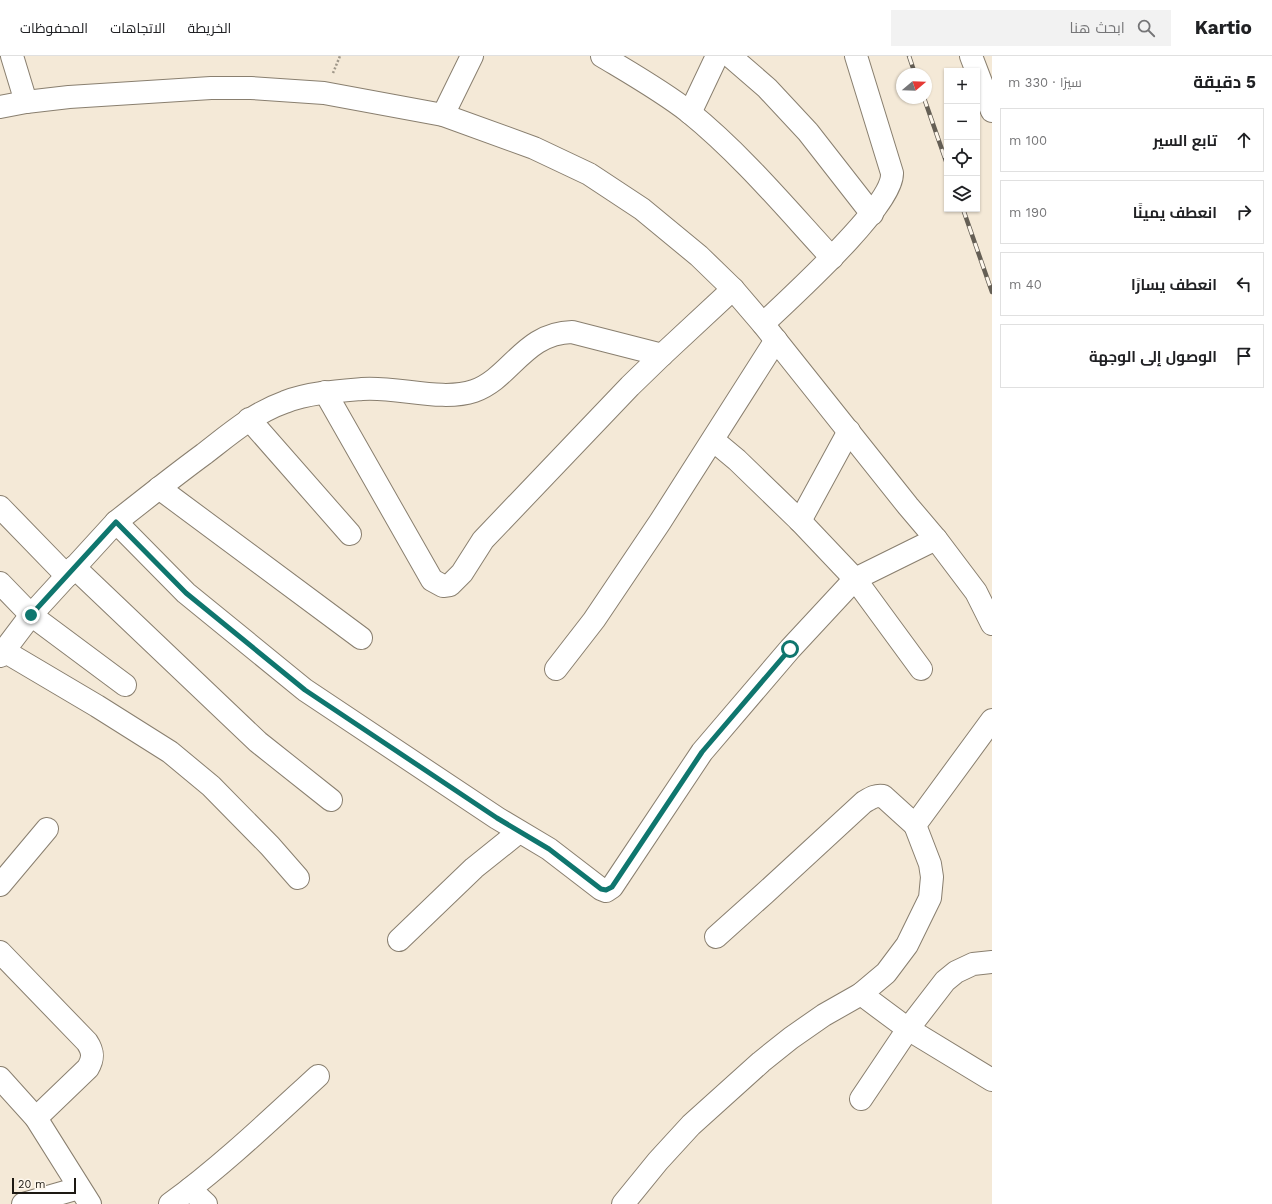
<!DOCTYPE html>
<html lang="ar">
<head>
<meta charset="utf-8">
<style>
	body { margin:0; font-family:"Work Sans",Cairo,sans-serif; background:#f2f2f2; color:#202124; direction:rtl }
	.controls { position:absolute; right:12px; top:12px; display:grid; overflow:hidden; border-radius:0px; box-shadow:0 1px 3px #0004 }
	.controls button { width:36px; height:36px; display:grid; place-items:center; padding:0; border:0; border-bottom:1px solid #e0e0e0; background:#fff; color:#202124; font:20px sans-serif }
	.compass { position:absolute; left:896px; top:12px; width:36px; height:36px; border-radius:50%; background:#fff; box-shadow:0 1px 3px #0004; rotate:71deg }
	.scale { position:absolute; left:12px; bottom:10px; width:64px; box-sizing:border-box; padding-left:4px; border:2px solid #1d1913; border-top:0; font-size:11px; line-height:14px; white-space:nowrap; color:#1d1913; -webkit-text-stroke:3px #fef7ec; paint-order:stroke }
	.stop { position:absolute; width:12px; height:12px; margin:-9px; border:3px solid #0f766e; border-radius:50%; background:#fff }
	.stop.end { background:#0f766e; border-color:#fff; box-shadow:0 1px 4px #0008 }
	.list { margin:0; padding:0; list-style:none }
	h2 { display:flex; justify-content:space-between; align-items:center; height:52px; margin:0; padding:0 16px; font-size:17px }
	h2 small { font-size:13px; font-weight:400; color:#757577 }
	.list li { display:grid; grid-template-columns:26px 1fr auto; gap:12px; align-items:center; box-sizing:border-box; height:64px; margin:0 8px 8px; padding:0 8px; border:1px solid #e0e0e0; border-radius:0px }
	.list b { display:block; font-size:15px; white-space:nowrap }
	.list em { font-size:13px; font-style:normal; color:#757577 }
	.icon { flex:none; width:22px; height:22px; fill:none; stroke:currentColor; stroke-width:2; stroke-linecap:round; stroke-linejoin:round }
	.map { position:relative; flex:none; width:992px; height:1148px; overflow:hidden; direction:ltr }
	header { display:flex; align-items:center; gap:24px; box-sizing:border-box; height:56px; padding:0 20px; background:#fff; border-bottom:1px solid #e0e0e0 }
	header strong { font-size:19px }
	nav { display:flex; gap:22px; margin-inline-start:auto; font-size:14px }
	.search { width:280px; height:36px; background:#f2f2f2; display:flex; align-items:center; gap:10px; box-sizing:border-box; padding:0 14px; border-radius:0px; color:#757577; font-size:15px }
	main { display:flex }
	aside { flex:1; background:#fff }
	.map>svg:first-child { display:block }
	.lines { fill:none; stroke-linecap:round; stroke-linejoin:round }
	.minor-casing { stroke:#897f6f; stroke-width:24 }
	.path { stroke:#9f9789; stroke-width:2.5; stroke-dasharray:2 2; stroke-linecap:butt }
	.minor { stroke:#fff; stroke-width:22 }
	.rail-casing { stroke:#655f55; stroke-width:4.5 }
	.rail { stroke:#fef7ec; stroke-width:3; stroke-dasharray:9; stroke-linecap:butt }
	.route { stroke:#0f766e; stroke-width:5 }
</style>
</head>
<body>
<header>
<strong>Kartio</strong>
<div class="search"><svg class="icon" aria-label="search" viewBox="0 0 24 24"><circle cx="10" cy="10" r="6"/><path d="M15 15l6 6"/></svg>ابحث هنا</div>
<nav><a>الخريطة</a><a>الاتجاهات</a><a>المحفوظات</a></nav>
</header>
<main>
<aside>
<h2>5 دقيقة<small>سيرًا · 330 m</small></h2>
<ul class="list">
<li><svg class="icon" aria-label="ahead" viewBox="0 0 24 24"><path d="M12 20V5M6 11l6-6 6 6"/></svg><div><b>تابع السير</b></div><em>100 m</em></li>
<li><svg class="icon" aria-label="right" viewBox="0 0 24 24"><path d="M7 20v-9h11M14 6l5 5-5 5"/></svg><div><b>انعطف يمينًا</b></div><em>190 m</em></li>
<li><svg class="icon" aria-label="left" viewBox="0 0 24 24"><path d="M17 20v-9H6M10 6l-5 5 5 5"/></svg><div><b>انعطف يسارًا</b></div><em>40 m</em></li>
<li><svg class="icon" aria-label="arrive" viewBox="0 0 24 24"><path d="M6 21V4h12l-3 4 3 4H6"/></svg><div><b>الوصول إلى الوجهة</b></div></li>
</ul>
</aside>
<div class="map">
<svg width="992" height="1148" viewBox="0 0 992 1148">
	<rect width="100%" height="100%" fill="#f4e9d7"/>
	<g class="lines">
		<g class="minor-casing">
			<g id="minor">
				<path d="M12,0L26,46"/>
				<path d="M602,0C632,18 662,35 689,56C742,99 786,152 832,202"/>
				<path d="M730,0L767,32L808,76L872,158"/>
				<path d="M971,0L992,55"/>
				<path d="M0,51L26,46L69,41L211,32H251L324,37L443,59L534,92L589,118L642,153L699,200L733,233L763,268L908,450L936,483L976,536L992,568"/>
				<path d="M690,57L717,0"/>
				<path d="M443,59L472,0"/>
				<path d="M763,268C789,243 894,149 892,117L856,0"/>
				<path d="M325,336L432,524L443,530L450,529L462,517L483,484L630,330L662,299L733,233"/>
				<path d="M249,363L350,478"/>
				<path d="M713,384L737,404L800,465L855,523L921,613"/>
				<path d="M159,432L361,582"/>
				<path d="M0,451L67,520"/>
				<path d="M800,465L849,375"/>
				<path d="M116,466C145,443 174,420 204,398C230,378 254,357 285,346C308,337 338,335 362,333C397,330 441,346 474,335C511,322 524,277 572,276L662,299"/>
				<path d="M74,511L258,686L331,744"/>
				<path d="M0,527L31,559L125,629"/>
				<path d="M4,595L97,650L170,696L211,730L270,790L298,822"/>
				<path d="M0,600L31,559L116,466L186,537L305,634L497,762L549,793L601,833L606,835L612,831L702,696L790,593L855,523L936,483"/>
				<path d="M556,613L594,564L660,466L776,284"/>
				<path d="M0,829L47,773"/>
				<path d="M716,881L764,838L864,746C871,742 875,739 883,740L915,769"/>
				<path d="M399,884L474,812L519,776"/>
				<path d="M0,896L87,986C93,995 94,1002 88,1012L36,1062"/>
				<path d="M861,938L908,973L992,1024"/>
				<path d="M0,1022L36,1062L90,1148"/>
				<path d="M861,1043L908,973L945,925L956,916L973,908L992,906"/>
				<path d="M190,1133L206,1148"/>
				<path d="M23,1148L79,1132"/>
				<path d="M170,1148C222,1110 270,1064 318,1020"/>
				<path d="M623,1148L658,1105L691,1069L761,1006L791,982L824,959L861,938L886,917L907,889L930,842L932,821L930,808L915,769L992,664"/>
			</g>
		</g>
		<path class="path" d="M333,17L340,0"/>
		<use href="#minor" class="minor"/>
		<g class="rail-casing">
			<g id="rail">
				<path d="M909,0L915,18"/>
				<path d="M924,42L947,108"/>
				<path d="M963,153L992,236"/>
			</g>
		</g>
		<use href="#rail" class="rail"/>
	</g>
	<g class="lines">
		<path class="route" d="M31,559L116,466L186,537L305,634L497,762L549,793L601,833L606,834L612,831L702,696L790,593"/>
	</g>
</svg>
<div class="controls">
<button>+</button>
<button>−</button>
<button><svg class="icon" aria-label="locate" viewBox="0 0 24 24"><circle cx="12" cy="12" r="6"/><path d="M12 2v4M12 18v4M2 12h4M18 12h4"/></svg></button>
<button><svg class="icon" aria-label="layers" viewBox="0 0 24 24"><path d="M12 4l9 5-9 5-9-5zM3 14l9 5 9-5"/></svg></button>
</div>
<svg class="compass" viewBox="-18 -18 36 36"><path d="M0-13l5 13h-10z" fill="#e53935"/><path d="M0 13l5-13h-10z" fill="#757577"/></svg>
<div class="scale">20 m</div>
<div class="stop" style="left:790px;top:593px"></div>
<div class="stop end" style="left:31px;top:559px"></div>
</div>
</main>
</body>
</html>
